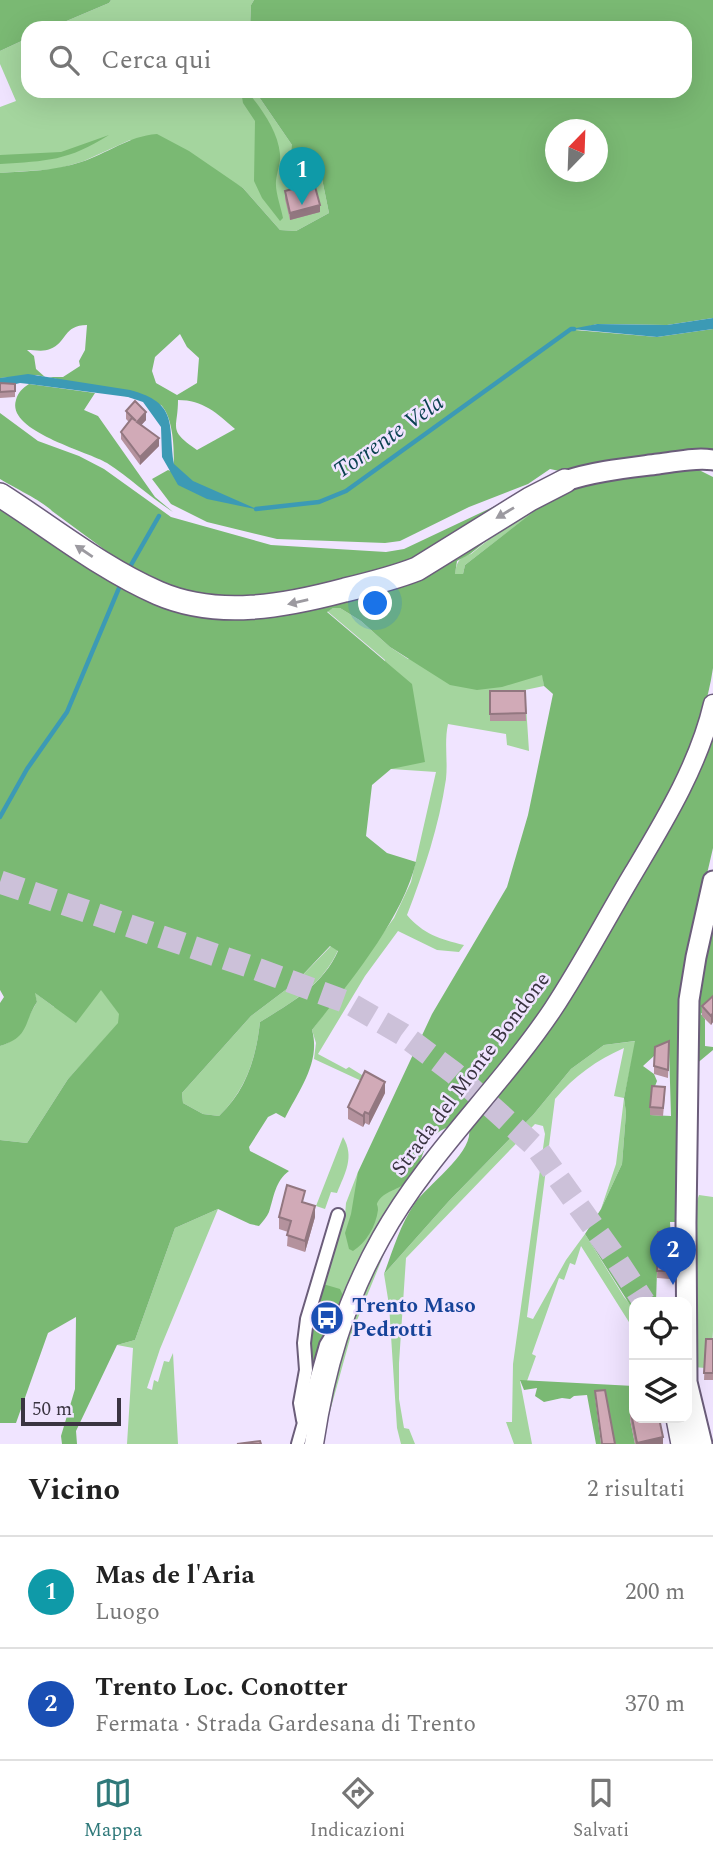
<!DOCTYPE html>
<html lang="it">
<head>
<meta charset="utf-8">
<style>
	body { margin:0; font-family:Spectral,serif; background:#f6f6f6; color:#222 }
	.controls { position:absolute; right:21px; bottom:21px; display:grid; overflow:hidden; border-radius:14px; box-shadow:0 7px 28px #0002 }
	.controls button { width:63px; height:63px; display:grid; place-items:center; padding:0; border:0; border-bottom:2px solid #e0e0e0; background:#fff; color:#222; font:35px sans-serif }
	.compass { position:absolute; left:545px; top:119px; width:63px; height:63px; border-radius:50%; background:#fff; box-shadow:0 7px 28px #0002; rotate:23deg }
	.scale { position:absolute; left:21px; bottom:18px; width:100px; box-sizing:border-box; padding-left:7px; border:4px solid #3a3441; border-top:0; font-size:19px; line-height:24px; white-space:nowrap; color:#3a3441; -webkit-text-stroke:5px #f0e4ff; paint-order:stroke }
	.you { position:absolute; left:376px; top:604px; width:24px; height:24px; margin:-18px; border:5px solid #fff; border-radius:50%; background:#1a73e8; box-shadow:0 0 0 10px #1a73e833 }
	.badge { display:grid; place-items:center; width:46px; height:46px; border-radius:50%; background:#2f797a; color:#fff; font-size:23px; font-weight:700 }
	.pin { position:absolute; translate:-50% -58px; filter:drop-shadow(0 2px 4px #0008) }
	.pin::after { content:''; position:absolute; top:37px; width:24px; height:21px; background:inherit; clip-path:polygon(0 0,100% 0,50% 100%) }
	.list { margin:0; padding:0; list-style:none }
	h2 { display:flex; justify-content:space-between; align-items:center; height:91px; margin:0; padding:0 28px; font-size:30px }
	h2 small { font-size:23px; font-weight:400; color:#767676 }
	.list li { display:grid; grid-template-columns:46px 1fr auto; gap:21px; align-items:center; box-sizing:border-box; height:112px; padding:0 28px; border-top:2px solid #e0e0e0 }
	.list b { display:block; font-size:26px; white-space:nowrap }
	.list p { margin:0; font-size:23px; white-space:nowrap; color:#767676 }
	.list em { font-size:23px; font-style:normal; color:#767676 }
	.icon { flex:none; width:38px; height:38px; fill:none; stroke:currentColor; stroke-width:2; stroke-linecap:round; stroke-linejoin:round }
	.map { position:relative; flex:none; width:713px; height:1444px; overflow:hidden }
	.search { position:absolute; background:#fff; box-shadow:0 7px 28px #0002; left:21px; right:21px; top:21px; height:77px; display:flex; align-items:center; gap:18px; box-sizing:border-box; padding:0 24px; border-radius:21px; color:#767676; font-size:26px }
	.sheet { height:315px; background:#fff }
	nav { display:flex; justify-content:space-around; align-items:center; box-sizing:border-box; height:98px; border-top:2px solid #e0e0e0; background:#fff; font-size:19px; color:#767676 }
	nav a { display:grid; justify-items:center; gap:4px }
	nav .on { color:#2f797a }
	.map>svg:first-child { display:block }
	.green { fill:#a4d59e }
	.forest { fill:#7ab973; fill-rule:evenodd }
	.water { fill:#3c9ab5 }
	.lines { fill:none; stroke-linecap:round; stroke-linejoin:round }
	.stream { stroke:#3c9ab5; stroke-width:4.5 }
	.highway-tunnel { stroke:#ccc1d9; stroke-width:23; stroke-dasharray:23 11; stroke-linecap:butt }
	.street-casing { stroke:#6b5d7a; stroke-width:16 }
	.secondary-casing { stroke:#6b5d7a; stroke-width:21 }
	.primary-casing { stroke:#6b5d7a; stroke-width:23 }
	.highway-casing { stroke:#6b5d7a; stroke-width:26 }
	.street { stroke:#fff; stroke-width:12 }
	.secondary { stroke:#fff; stroke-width:18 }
	.primary { stroke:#fff; stroke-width:19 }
	.highway { stroke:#fff; stroke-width:23 }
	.wall { fill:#b4929d }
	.shaded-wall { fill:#927780 }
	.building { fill:#d1aab7; stroke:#927780; stroke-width:2 }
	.oneway { fill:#9c9aa0 }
	.labels { text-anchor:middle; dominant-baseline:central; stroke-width:5; stroke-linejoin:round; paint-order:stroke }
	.street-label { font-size:21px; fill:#3a3441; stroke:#f0e4ff }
	.transit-label { font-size:21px; font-weight:bold; fill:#164399; stroke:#f0e4ff; text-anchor:start }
	.water-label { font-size:23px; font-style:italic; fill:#0b4251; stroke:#f0e4ff }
</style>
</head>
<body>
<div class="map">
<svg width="713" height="1444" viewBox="0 0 713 1444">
	<rect width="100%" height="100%" fill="#f0e4ff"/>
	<g class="green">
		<path d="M111,0H254L251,5L250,28H50L109,3Z"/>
		<path d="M28,38V91H255L292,145L321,174L329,213L296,231L280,230L243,188L226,178L130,140L84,161L57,169L0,173V107L16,101L0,64V51Z"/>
		<path d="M562,490L465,565L463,574H455C457,562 458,558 471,554L530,506Z"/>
		<path d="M333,608H340L361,621L390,647L408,659L541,658L544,686L525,690L529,751L507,745L506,734L448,724C444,743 448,760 446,779C439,826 424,871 407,915C423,934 440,939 464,945L459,952L437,950L398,931L365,976L318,1054L346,1069L349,1067L370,1080L368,1084L314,1059L316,1043L312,1030L394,918L411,882L436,772L391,769L385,660L327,611Z"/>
		<path d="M331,946L338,950C323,985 291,1003 260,1022C256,1058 246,1090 219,1116L203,1114L183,1103L182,1093L251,1016L296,982Z"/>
		<path d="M101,989L119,1013V1023L68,1079L27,1143L0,1140V1046C22,1040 26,1019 37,1002L34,992L54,1007Z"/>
		<path d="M636,1041L624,1098L626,1113L622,1164L601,1209L616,1164L624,1098L614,1096L624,1048C597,1060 574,1076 555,1099L527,1317L533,1319L566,1260L585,1234L624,1297L634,1309V1330L581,1246L575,1265L570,1263L564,1280L559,1278L532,1354L536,1356L527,1381H520L532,1444H514L506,1422H512L513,1364L545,1134L543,1126L535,1124L406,1258L399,1363V1399L404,1428L409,1429L415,1444H401L397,1428L389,1305L384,1274L449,1201L533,1115L571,1069L604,1045Z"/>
		<path d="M343,1137C355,1157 345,1173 337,1193L331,1192L325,1209L316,1206Z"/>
		<path d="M358,1172L409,1182L308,1369L324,1267L345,1215L346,1203Z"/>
		<path d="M699,1195L713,1197V1331L712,1346L705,1368L694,1367V1210Z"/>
		<path d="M218,1209L160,1349L147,1388L152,1390L154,1380L158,1382L164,1361L169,1362L173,1353L178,1444H127L133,1348L117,1345L135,1340L175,1228Z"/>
		<path d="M395,1227L351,1335L321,1444L344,1328Z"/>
	</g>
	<g class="forest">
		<path d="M0,0H111L109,3L50,28H28V38L0,51Z"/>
		<path d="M254,0H713V318L667,325L597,324L575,330L657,337L713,329V451L569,473L550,469L528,484L469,507L400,541L385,543L277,539L207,522L171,504L152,479L168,470L173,472C175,454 174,418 161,405L49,377H63L80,366L79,361L85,350L87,325C63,325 67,343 50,349C44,352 34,350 27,350L34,356L36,369L45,377L37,375L0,378V173C27,171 54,171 81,162C107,154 128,136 157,134L189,151L243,188L280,230L296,231L329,213L321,174L290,165L292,145L255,91H685V28H250L251,5ZM556,130H598V172H556ZM180,334L187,347L199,358L197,383L177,395L156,383L152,371L155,357ZM178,400C203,400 217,413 235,429L197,450C167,429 178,430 178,400Z"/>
		<path d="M241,91H247C261,108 278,131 280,154C281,163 277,171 276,181C275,192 281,207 283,218L280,221L262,198L254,181L255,121L243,103Z"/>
		<path d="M109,135C68,161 47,161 0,164V155L61,152Z"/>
		<path d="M29,384L95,393L84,410L98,416L155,497L173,512C150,497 130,478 107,463C87,451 6,431 16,400C18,392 23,388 29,384Z"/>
		<path d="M0,413L38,441L79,456L104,469L171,517L271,545L386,552L404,549L531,489L401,567L271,598H217L174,590L112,560L105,550L52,511C44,502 13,487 0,479Z"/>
		<path d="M675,468L697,469L713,477V668C703,736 669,794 636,853C601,915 569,980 526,1036C502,1067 476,1096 451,1126C418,1138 428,1157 410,1180C403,1188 385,1191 379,1200C375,1206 378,1203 378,1210C376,1226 366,1243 353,1251L349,1249L345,1233L351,1214L358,1172L432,1014L507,887L528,815L553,694L544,686L542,675L502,687L477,690L450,685L390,647L361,621L340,608H333L327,612L412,684L425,762L391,769L372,785L366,836L387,853L416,862C402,920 349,983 312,1030C321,1062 299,1090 285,1118L276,1113L268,1117L249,1147L250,1151L289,1171C275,1181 274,1197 269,1212C267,1217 263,1221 259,1226L250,1224L218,1209L175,1228L135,1340L117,1345L76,1431L77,1444H62L61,1436L75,1389L76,1317L48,1333L16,1423H0V1140L27,1143L68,1079L118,1023L119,1014L101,990L76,1023L35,993L37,1002C23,1023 30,1037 0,1046V1003L4,997L0,990V504L151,596L320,606L530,506L470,554L457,561L455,574H463L465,565L542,505L580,481ZM330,946L338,951C323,985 291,1003 260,1022C256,1058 246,1091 219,1116L203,1114L183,1103L182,1093L251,1016L296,982Z"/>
		<path d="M713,728V848L687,960L681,1222H670L671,1240H658L656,1302H634V1309L632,1308L585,1234L601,1209L622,1164L626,1113L624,1098L635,1041L604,1045L571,1069L533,1115L449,1201L384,1274C393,1250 400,1225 415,1203C428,1185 474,1152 469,1129L553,1025L609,932ZM669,1049L671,1116L650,1115L652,1094L657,1081L654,1074L643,1066L655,1055Z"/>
		<path d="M713,919V1000L701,1014L705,1019V1046L713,1047V1050L695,1065V1008Z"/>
		<path d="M323,1284L340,1289L345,1300L326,1338L304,1401L309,1317Z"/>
		<path d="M520,1380L634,1386V1404L630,1419L635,1444H614L595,1396L601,1444H596L587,1395L574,1396L570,1399L562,1398L544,1402L535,1396L537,1388L524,1390Z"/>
	</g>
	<g class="water">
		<path d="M713,318V329L657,337L571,329L597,324L667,325Z"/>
		<path d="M28,374L130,390C179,403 168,425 174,464L193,481L259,510L207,499L178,485L162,457L161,427L143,402L128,397L29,384L20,383L0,388V378Z"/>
	</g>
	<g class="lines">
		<g class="stream">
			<path d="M256,509L319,502L346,491L571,329H574"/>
			<path d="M131,565L159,516"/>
			<path d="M0,817L27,769L67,712L119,588"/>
		</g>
		<path class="highway-tunnel" d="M0,882L254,968L349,1003L402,1034L454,1073L536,1147L612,1253L644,1302"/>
		<g class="street-casing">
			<g id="street">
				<path d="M303,1420L300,1403L306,1370L304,1343L307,1319L338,1215"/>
				<path d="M298,1444L326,1345L334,1332H337"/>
			</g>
		</g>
		<g class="secondary-casing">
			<path id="secondary" d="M314,1444C325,1370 344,1304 381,1238C427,1155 500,1088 553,1009C582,965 607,917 634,872C665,820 699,764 713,704"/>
		</g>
		<g class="primary-casing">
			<g id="primary">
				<path d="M565,481C595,471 627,468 658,464C676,462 695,457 713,460"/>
				<path d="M702,1444L687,1382L686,1223L689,1000L696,957L713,881"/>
			</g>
		</g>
		<g class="highway-casing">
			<g id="highway">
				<path d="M0,495C52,528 101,568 158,593C218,619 285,606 345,590C370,584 394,578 417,569L530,499L565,481"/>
				<path d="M678,1418L683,1444"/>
			</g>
		</g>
		<use href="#street" class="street"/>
		<use href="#secondary" class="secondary"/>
		<use href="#primary" class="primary"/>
		<use href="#highway" class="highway"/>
	</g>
	<g class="wall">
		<path d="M304,169L302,183L289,181V177Z"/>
		<path d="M285,191L320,212L290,220L285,199Z"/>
		<path d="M0,383L15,384V397L0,398Z"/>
		<path d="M126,411L146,420L141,425L159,446L140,465L121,439V432L129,422L126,419Z"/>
		<path d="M490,691H525L526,721H490Z"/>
		<path d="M713,996V1022L711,1025L702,1016V1006Z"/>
		<path d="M669,1041L668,1078L654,1074V1066Z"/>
		<path d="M385,1093L369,1125L365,1123L363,1127L348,1119V1107Z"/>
		<path d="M665,1095L663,1116L650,1115V1107Z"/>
		<path d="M304,1203L315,1217L305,1252L287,1246L288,1232L279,1229V1217Z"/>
		<path d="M658,1232L671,1233L670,1279L657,1278Z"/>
		<path d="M706,1339H713V1380H704Z"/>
		<path d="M630,1408L663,1444H635L630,1419Z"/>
	</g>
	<g class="shaded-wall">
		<path d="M320,205V212L290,220V213Z"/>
		<path d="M146,412V420L137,430V422Z"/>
		<path d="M159,438V446L140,465V457Z"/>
		<path d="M713,1013V1022L711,1025V1016Z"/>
		<path d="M385,1082V1093L369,1125V1114Z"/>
		<path d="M365,1112V1123L363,1127V1116Z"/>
		<path d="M315,1206V1217L305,1252V1241Z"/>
		<path d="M663,1437V1444H637V1443Z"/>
	</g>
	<g class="building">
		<path d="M292,163L304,165L302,179L289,177Z"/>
		<path d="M314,183L320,205L290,213L285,191Z"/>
		<path d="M0,383L15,384V391L0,392Z"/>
		<path d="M135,401L146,412L137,422L159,438L140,457L121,432L132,418L136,421L126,411Z"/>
		<path d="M490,691H525L526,713L490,714Z"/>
		<path d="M713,996V1013L711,1016L702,1006Z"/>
		<path d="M669,1041L668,1070L654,1066L655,1047Z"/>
		<path d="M365,1071L385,1082L369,1114L365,1112L363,1116L348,1107Z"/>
		<path d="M652,1086L665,1087L663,1108L650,1107Z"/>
		<path d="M287,1185L305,1191L302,1202L315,1206L305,1241L287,1235L291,1221L279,1217Z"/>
		<path d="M658,1232L671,1233L670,1271H657Z"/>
		<path d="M706,1339H713V1373H704Z"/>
		<path d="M605,1390L615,1444H602L595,1391Z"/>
		<path d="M634,1407V1418H659L663,1437L637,1443L630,1408Z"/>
		<path d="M260,1441L261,1444H237Z"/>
	</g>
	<defs><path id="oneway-solid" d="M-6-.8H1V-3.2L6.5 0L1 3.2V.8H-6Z" transform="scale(1.75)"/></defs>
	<g class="oneway">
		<use href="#oneway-solid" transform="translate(505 513) rotate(149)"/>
		<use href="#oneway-solid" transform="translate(84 551) rotate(-146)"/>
		<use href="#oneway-solid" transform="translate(298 602) rotate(167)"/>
	</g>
	<defs>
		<g id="bus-disc" transform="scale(1.75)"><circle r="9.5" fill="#1a4fb4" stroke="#f0e4ff"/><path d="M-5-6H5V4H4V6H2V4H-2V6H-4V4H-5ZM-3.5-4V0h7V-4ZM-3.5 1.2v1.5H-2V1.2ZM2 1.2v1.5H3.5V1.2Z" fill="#fff"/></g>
	</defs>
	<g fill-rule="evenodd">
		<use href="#bus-disc" x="327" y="1318"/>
	</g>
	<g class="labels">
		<g class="street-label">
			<text transform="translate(471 1074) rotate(-53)">Strada del Monte Bondone</text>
		</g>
		<g class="transit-label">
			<text x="352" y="1306">Trento Maso<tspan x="352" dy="24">Pedrotti</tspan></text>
		</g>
		<g class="water-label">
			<text transform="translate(389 437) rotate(-35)">Torrente Vela</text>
		</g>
	</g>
</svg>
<div class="controls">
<button><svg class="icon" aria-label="locate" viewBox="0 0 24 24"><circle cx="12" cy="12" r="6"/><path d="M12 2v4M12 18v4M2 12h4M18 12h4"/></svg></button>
<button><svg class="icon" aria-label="layers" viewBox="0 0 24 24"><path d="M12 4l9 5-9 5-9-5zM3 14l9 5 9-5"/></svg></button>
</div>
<svg class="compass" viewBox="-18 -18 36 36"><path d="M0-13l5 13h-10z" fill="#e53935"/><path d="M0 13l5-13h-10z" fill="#767676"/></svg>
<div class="scale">50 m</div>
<div class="you"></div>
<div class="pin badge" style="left:302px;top:205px;background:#0f9aa8">1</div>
<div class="pin badge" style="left:673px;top:1285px;background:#1a4fb4">2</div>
<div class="search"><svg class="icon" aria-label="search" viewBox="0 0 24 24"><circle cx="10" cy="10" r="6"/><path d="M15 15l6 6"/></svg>Cerca qui</div>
</div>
<section class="sheet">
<h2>Vicino<small>2 risultati</small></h2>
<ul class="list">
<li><span class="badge" style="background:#0f9aa8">1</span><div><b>Mas de l'Aria</b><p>Luogo</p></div><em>200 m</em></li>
<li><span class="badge" style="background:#1a4fb4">2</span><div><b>Trento Loc. Conotter</b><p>Fermata · Strada Gardesana di Trento</p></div><em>370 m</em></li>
</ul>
</section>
<nav>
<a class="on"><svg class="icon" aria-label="map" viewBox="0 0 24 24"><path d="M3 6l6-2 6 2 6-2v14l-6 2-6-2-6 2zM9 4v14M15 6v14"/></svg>Mappa</a>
<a><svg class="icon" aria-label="directions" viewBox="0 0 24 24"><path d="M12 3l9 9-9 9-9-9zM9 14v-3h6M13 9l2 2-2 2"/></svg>Indicazioni</a>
<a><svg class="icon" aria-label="saved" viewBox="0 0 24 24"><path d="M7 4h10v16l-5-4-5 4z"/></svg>Salvati</a>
</nav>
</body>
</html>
